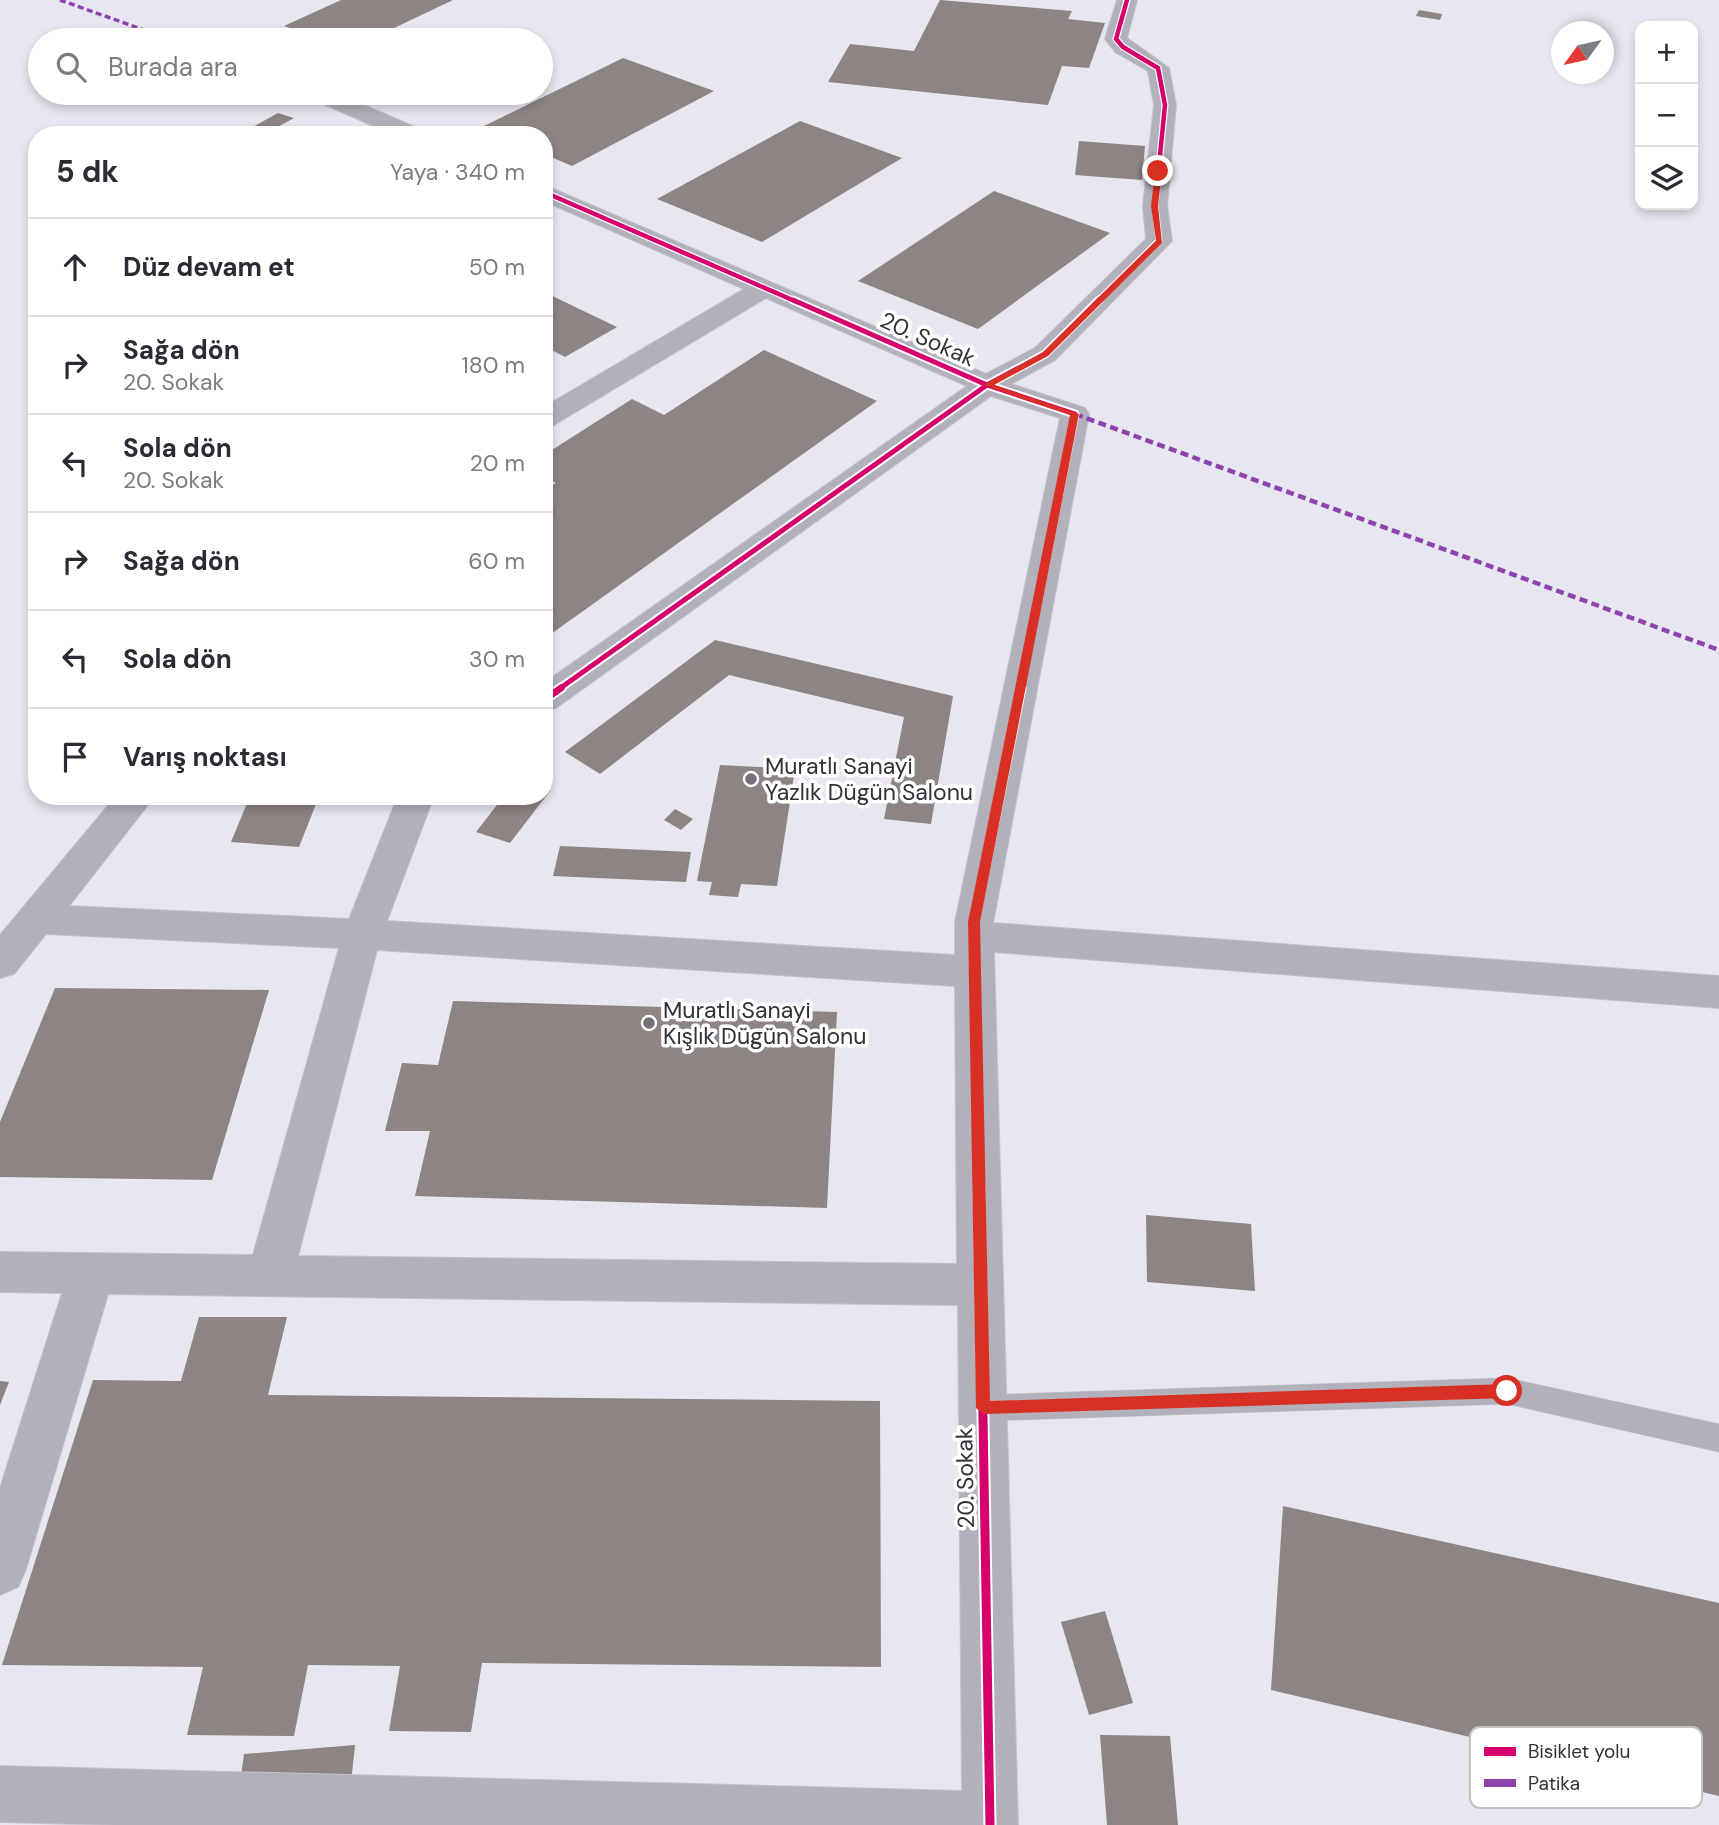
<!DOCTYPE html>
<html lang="tr">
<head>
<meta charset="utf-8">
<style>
	body { margin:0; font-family:"DM Sans",sans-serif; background:#f7f7f7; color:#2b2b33 }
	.controls { position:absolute; right:21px; top:21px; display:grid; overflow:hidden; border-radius:14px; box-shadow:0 4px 10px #0003 }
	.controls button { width:63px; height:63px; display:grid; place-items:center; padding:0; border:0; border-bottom:2px solid #e1e1e2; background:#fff; color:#2b2b33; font:35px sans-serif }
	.compass { position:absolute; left:1551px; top:21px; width:63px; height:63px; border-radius:50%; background:#fff; box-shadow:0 4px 10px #0003; rotate:237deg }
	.stop { position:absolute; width:21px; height:21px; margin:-16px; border:5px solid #d93025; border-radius:50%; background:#fff }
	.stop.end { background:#d93025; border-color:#fff; box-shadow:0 2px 7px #0008 }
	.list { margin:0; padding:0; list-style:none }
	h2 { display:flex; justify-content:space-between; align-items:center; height:91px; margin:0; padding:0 28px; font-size:30px }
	h2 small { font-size:23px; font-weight:400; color:#7c7c81 }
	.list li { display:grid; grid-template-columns:46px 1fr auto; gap:21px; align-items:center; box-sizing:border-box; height:98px; padding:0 28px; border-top:2px solid #e1e1e2 }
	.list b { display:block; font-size:26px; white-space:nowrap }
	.list p { margin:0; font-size:23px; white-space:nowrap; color:#7c7c81 }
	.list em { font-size:23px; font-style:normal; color:#7c7c81 }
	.icon { flex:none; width:38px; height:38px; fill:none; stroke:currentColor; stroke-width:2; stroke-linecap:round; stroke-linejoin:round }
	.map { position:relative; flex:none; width:1719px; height:1825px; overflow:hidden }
	.search { position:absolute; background:#fff; box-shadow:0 4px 10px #0003; left:28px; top:28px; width:525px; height:77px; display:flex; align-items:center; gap:18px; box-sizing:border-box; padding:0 24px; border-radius:38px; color:#7c7c81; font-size:26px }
	.panel { position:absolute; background:#fff; box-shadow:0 4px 10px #0003; left:28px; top:126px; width:525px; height:679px; border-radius:28px }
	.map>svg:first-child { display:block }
	.building { fill:#8d8484 }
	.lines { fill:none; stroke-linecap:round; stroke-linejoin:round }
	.service-casing { stroke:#c4c3cb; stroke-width:1 }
	.minor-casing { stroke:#c4c3cb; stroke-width:2 }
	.service { fill:#b2b0ba; fill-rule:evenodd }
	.minor { fill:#b2b0ba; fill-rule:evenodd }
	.quiet-far1 { stroke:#8e44ad; stroke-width:3.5; stroke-dasharray:6 3.5; stroke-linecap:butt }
	.quiet { stroke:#8e44ad; stroke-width:4.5; stroke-dasharray:8 4.5; stroke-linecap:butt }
	.cycleway-far3-casing { stroke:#fff; stroke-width:7 }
	.cycleway-far2-casing { stroke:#fff; stroke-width:9 }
	.cycleway-far1-casing { stroke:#fff; stroke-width:11 }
	.cycleway-casing { stroke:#fff; stroke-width:13 }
	.cycleway-far3 { stroke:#d6006c; stroke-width:4.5 }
	.cycleway-far2 { stroke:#d6006c; stroke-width:5 }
	.cycleway-far1 { stroke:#d6006c; stroke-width:7 }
	.cycleway { stroke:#d6006c; stroke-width:9 }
	.route { fill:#d93025 }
	.poi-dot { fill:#727079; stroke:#fff; stroke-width:2.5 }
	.labels { text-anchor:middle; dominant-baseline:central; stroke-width:7; stroke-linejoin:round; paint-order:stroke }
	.street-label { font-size:23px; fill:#323138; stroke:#fff }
	.poi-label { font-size:23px; fill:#323138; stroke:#fff; text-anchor:start }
	.key { fill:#fff; stroke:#c2c1c3; stroke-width:2 }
	.key-label { font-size:19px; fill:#323138 }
</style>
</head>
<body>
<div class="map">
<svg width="1719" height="1825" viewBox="0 0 1719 1825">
	<rect width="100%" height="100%" fill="#e8e6f1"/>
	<g class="building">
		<path d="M341,0H453L369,40H326L284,26Z"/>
		<path d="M940,0L1072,11L1068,19L1105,23L1089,68L1062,66L1048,105L828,82L850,44L914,51Z"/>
		<path d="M1419,10L1442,14L1440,20L1416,16Z"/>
		<path d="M623,58L714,91L572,166L544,154V135H496L480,128Z"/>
		<path d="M278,113L294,118L267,133L251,128Z"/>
		<path d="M800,121L902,158L762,242L657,199Z"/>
		<path d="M1079,141L1145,146L1142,180L1075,175Z"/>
		<path d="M994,191L1110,233L978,329L858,281Z"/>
		<path d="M544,292L617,327L565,357L544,346Z"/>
		<path d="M764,350L877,401L544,639V490L556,483L544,477V455L632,399L664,415Z"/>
		<path d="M715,640L953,696L931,824L884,819L904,717L729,675L600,774L565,752Z"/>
		<path d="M720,765L795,769L777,886L741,884L738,897L709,895L712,882L697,881Z"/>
		<path d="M544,789L550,791L510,843L476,832L504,796H544Z"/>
		<path d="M250,796L318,799L299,847L231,842Z"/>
		<path d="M675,809L693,819L681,830L664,820Z"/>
		<path d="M560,846L691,852L686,882L553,876Z"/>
		<path d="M55,988L269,990L212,1180L0,1177V1122Z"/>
		<path d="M453,1001L837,1012L827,1208L415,1196L430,1131H385L402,1063L438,1065Z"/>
		<path d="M1146,1215L1251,1224L1255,1291L1147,1282Z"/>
		<path d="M199,1317H287L268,1395L880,1401L881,1667L482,1663L471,1732L389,1731L400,1666L308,1665L294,1736L187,1735L203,1667L2,1665L93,1380L181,1381Z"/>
		<path d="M0,1381L9,1382L0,1405Z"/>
		<path d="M1283,1506L1719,1603V1796L1271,1690Z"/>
		<path d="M1105,1611L1133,1703L1089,1715L1061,1622Z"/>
		<path d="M1100,1735L1170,1736L1178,1825H1107Z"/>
		<path d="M355,1745L351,1783L239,1790L244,1754Z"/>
	</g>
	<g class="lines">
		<g class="service-casing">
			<path id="service" d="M1507,1378L1719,1424V1452L1507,1404L983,1421L973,1418L969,1408L973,1398L983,1395Z"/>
		</g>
		<g class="minor-casing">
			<g id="minor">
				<path d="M1117,0H1137L1127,38L1169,68L1176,105L1167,206L1172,241L1055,360L1011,384L1085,408L1089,414L993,923L1719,976V1008L994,952L1018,1825H118L0,1822V1766L962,1791L958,1305L108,1294L26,1569L18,1587L0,1595V1488L62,1293L0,1292V1252L253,1255L339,948L46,934L14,974L0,978V935L116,796H155L69,906L349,919L398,796H434L387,921L955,955V922L1060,418L991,396L556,708L544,711V683L967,386L766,298L554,425L544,428V407L744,289L544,201V185L986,374L1035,348L1146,239L1143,206L1154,105L1148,71L1115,52L1105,39ZM377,950L955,986L957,1264L298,1256Z"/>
				<path d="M307,93H336L422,130L425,135H394L310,98Z"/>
			</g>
		</g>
		<use href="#service" class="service"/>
		<use href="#minor" class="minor"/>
		<path class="quiet-far1" d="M60,0L172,40"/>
		<path class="quiet" d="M1075,414L1719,650"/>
		<g class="cycleway-far3-casing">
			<g id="cycleway-far3">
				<path d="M544,192L797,302"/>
				<path d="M1097,302L1159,241L1155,206L1165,105L1158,68L1123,47L1116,39L1127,0"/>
			</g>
		</g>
		<g class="cycleway-far2-casing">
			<g id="cycleway-far2">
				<path d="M793,300L987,385L1075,414L1020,689"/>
				<path d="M559,689L987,385L1045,354L1099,300"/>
			</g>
		</g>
		<g class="cycleway-far1-casing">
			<g id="cycleway-far1">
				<path d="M544,700L561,688"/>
				<path d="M979,1187L974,922L1021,688"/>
			</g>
		</g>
		<g class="cycleway-casing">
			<path id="cycleway" d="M979,1185L990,1825"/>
		</g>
		<use href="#cycleway-far3" class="cycleway-far3"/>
		<use href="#cycleway-far2" class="cycleway-far2"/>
		<use href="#cycleway-far1" class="cycleway-far1"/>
		<use href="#cycleway" class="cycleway"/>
	</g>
	<path class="route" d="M1158,169L1162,171L1158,206L1162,243L1048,356L994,385L1079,414L980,922L990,1401L1507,1384L1514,1391L1507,1398L984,1414L976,1408L968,922L1070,415L983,385L1042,353L1156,241L1151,206L1155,171Z"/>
	<g class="poi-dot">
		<circle cx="751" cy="779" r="7"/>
		<circle cx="649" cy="1023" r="7"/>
	</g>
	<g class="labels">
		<g class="street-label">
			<text transform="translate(928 339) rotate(24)">20. Sokak</text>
			<text transform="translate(965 1478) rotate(-91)">20. Sokak</text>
		</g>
		<g class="poi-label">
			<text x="765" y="766">Muratlı Sanayi<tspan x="765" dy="26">Yazlık Dügün Salonu</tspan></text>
			<text x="663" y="1010">Muratlı Sanayi<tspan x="663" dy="26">Kışlık Dügün Salonu</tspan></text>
		</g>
	</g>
	<rect x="1470" y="1727" width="232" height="81" rx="10" class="key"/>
	<rect x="1484" y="1747" width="32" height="9" fill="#d6006c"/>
	<rect x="1484" y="1779" width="32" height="8" fill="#8e44ad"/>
	<g class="key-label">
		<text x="1528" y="1758">Bisiklet yolu</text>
		<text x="1528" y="1790">Patika</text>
	</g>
</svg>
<div class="controls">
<button>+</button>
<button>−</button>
<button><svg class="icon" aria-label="layers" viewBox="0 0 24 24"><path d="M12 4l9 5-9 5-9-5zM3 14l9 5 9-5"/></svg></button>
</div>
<svg class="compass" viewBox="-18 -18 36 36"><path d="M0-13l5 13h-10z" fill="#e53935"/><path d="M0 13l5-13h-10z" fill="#7c7c81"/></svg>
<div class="stop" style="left:1507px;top:1391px"></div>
<div class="stop end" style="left:1158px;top:171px"></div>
<div class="search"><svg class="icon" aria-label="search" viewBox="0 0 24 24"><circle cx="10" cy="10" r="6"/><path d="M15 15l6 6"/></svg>Burada ara</div>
<section class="panel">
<h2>5 dk<small>Yaya · 340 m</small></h2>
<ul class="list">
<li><svg class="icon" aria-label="ahead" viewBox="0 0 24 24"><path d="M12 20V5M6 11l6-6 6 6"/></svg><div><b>Düz devam et</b></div><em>50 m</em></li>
<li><svg class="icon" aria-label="right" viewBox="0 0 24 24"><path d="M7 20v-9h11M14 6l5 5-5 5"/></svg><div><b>Sağa dön</b><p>20. Sokak</p></div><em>180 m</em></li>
<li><svg class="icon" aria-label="left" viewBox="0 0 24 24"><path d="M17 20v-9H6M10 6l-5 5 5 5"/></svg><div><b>Sola dön</b><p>20. Sokak</p></div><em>20 m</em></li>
<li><svg class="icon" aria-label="right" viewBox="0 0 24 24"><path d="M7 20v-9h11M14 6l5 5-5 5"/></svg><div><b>Sağa dön</b></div><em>60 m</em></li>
<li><svg class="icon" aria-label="left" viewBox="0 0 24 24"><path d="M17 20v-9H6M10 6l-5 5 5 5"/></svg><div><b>Sola dön</b></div><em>30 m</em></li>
<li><svg class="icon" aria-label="arrive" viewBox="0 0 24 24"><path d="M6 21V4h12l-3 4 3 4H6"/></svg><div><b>Varış noktası</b></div></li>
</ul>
</section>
</div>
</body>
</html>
